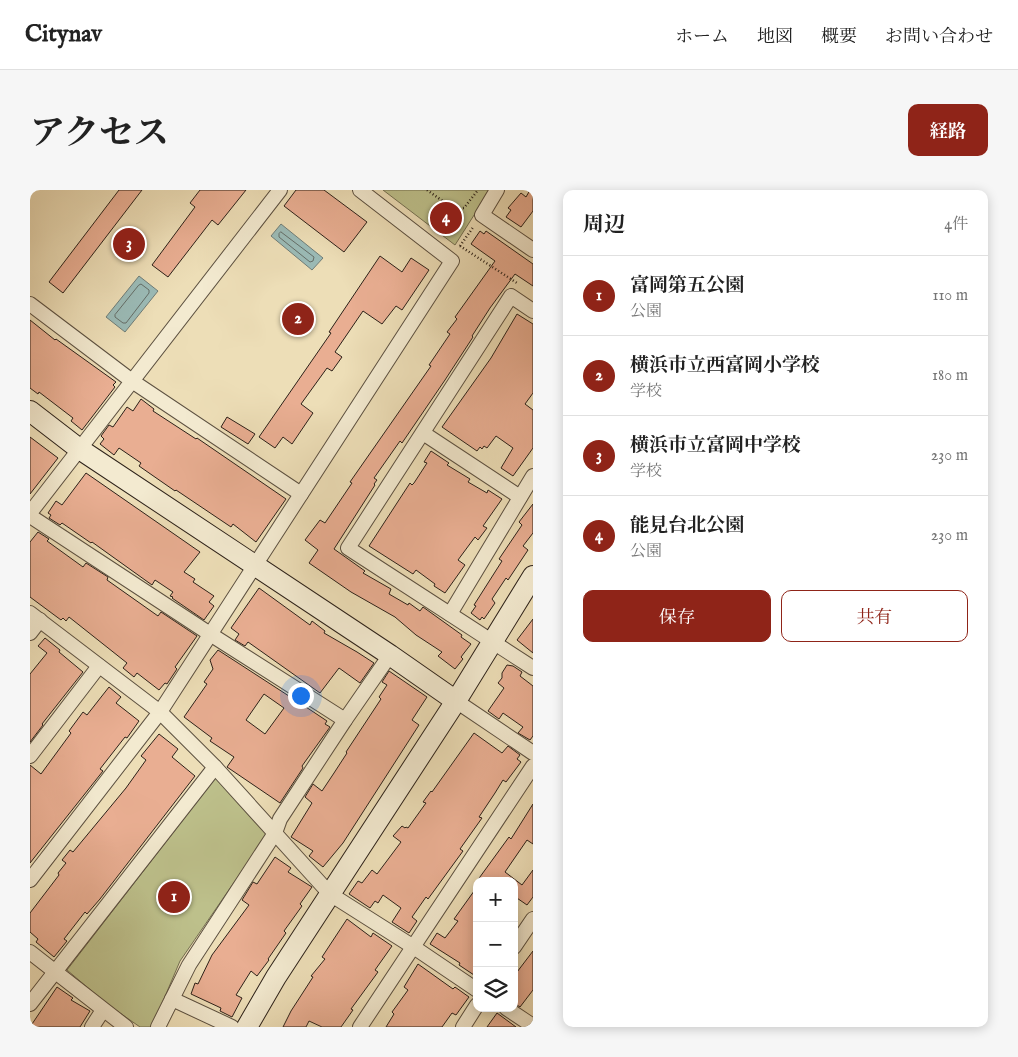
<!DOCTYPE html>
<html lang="ja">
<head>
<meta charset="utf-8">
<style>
	body { margin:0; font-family:"IM FELL English","Noto Serif JP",serif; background:#f6f6f6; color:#222 }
	.controls { position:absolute; right:15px; bottom:15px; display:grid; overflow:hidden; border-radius:10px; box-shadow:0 2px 12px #0003 }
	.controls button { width:45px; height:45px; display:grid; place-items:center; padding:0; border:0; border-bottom:1px solid #e0e0e0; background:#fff; color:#222; font:25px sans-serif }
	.you { position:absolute; left:270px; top:505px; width:18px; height:18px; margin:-12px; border:4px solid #fff; border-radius:50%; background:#1a73e8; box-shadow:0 0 0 8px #1a73e833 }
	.badge { display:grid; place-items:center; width:32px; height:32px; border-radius:50%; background:#8f2418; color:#fff; font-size:16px; font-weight:700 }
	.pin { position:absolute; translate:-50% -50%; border:2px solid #fff; box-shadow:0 1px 5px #0006 }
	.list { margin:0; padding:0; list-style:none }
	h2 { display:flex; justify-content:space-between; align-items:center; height:65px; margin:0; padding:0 20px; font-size:21px }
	h2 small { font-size:16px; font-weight:400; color:#767676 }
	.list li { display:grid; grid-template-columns:32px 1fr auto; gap:15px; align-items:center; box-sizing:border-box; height:80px; padding:0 20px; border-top:1px solid #e0e0e0 }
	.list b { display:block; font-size:19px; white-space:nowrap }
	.list p { margin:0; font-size:16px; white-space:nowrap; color:#767676 }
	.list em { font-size:16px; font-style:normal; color:#767676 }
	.actions { display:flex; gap:10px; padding:15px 20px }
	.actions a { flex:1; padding:11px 0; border:1px solid #8f2418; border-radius:10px; text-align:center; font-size:18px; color:#8f2418 }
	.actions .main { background:#8f2418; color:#fff }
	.icon { flex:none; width:28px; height:28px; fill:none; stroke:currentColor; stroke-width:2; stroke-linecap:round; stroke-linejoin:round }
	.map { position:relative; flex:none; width:503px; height:837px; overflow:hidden; border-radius:10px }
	header { display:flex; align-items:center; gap:30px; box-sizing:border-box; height:70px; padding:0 25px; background:#fff; border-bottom:1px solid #e0e0e0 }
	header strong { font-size:24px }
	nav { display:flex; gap:28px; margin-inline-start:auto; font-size:18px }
	.intro { display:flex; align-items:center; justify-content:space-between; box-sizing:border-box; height:120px; padding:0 30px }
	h1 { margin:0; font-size:35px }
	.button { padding:12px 22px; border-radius:10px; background:#8f2418; color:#fff; font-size:18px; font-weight:700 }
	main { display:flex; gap:30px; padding:0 30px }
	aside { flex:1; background:#fff; border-radius:10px; box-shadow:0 2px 12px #0003 }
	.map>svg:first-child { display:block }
	.green { fill:#bdc08b; stroke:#747052 }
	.water { fill:#9bbbb7; stroke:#6f7d78 }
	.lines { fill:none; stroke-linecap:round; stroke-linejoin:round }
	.shore { stroke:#646e68; stroke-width:1 }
	.building { fill:#e9ae92; stroke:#2c2119; fill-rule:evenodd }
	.street-casing { stroke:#5c5040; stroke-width:16 }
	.secondary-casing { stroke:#2c2119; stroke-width:22 }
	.path { stroke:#2c2119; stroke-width:2.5; stroke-dasharray:1 2.5; stroke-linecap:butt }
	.street { stroke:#f3ead0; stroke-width:14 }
	.secondary { stroke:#f3ead0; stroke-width:20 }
</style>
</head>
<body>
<header>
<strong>Citynav</strong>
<nav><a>ホーム</a><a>地図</a><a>概要</a><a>お問い合わせ</a></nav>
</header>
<div class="intro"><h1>アクセス</h1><a class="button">経路</a></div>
<main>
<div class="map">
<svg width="503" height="837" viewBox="0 0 503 837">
	<rect width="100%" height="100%" fill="#eddeb7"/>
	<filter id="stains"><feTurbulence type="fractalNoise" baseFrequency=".004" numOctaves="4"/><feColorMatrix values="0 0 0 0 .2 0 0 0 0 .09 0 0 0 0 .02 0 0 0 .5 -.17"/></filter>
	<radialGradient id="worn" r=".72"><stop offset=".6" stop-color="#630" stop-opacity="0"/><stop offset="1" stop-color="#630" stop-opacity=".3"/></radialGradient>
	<g class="green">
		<path d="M353,0H460L425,55Z"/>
		<path d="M186,587L238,643L150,771L122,837H110L77,814L37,780Z"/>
	</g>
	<g class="water">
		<path d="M251,34L293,68L282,80L241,46Z"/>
		<path d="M109,86L128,101L95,142L76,127Z"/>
	</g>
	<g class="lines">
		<g class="shore">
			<path d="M251,42L284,67L283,71L280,72L249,47V44Z"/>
			<path d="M109,95L111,94L119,100V103L96,133H93L85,127V125Z"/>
		</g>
	</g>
	<g class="building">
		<path d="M89,0H112L33,103L19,92Z"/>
		<path d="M170,0H216L188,35L182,30L138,87L122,75L165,17L160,13Z"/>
		<path d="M266,0H294L337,32L314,62L254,16Z"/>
		<path d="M500,0H503V21L491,37L476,27L481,20L478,18L491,3L496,7Z"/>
		<path d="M450,41L454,44L456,41L503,74V96L485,84L460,118L442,146L443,147L415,190L372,253L370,251L344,288L347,290L344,294L345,295L304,359L335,381L333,383L361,399L359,404L378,415L379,413L390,421L393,417L432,445L431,447L441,454L431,467L433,469L425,479L408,466L412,462L386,445L365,427L321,402L279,373L288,360L275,350L290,330L295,333L322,293L320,292L401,176L399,175L420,144L417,142L427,129L425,127L465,71L441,54Z"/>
		<path d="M350,66L372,82L381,68L399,80L372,120L366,116L352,134L333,121L305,162L312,167L302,181L297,178L271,214L283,223L262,254L253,247L245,258L229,247L301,143L299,142Z"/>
		<path d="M487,124L503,134V203L495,214L503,220V258L483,286L471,278L483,258L466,246L457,258L454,256L452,259L450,257L447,261L412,237L461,168Z"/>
		<path d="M0,130L25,150L26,149L86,192L83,195L85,197L52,240L41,231L43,228L9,202L8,204L0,198Z"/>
		<path d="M111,209L124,219L123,221L166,249L167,248L256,309L226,352L203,334L201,337L146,300L145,301L109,276L111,273L89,258L84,265L70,254L74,249L71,246L79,235L83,237L97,217L103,221Z"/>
		<path d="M197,227L225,244L218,254L191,237Z"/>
		<path d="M0,247L28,268L0,304Z"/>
		<path d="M401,261L419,273L417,275L440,289L438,292L457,303L458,300L472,309L453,336L457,338L448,350L445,347L428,370L435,375L415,403L404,396L405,394L386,380L383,384L339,356L380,293L382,295L384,293L397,273L394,272Z"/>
		<path d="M56,283L170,362L154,382L165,389L163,392L184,406L179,412L184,416L174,430L142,408L143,407L140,406L143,402L125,390L122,395L62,352L61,353L32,333L30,335L19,328L21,325L18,323L26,311L32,315Z"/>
		<path d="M503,314V343L493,356L498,360L478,390L476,388L462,409L465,413L454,429L452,427L450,430L441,423L446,416L444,415L472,371L469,369L492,335L489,332Z"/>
		<path d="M8,342L19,349L17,351L53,377L56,373L78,387L77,390L128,426L131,422L167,446L145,477L147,479L137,494L135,493L129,500L107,483L104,487L93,478L97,473L39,427L36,431L33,428L31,430L0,407V352Z"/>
		<path d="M229,398L280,435L282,431L295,441L294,443L327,462L344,473L330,493L309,478L290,503L218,452L215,456L205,450L209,444L201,438Z"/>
		<path d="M503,429V463L487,450Z"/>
		<path d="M15,448L30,460L29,462L53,482L12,534L13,535L0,552V484L17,463L8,456Z"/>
		<path d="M188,460L282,521L297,531L295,534L300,537L272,576L273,578L250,613L197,577L204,567L180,551L182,548L154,527L177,494L174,492L183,479L180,470ZM234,504L254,518L235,544L216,530Z"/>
		<path d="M477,475L483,476L492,482L490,486L503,496V546L500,550L488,543L493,537L473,523L469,529L458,521L474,498L468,493L472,488V483Z"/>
		<path d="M359,481L397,507L382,530L389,535L313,653L293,677L279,666L283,661L261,647L282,613L275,607L283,594L292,601L304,583L317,563L316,562L351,509L349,507L357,495L352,492Z"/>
		<path d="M79,497L91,507L86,513L109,531L97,548L95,547L70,579L73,581L0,673V575L11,584L41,543L39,541L53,522L57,525Z"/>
		<path d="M444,543L472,563L478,556L490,565L487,569L491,572L476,592L473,590L465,603L449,627L452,628L430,659L433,661L398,709L396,707L382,727L387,731L379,743L362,732L371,718L353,705L348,713L345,711L340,718L319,704L328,691L332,693L342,680L347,684L371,652L363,646L372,636L375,638L376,637L378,638L396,613L393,612L401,601L402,602Z"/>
		<path d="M129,544L148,559L142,567L165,586L70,709L57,724L55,722L34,749L37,751L24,767L6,752L8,749L0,742V723L29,685L28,683L36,673L32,670L40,660L43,662L96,598L116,570L111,566Z"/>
		<path d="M503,614V654L497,650L475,682L492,695L503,680V707L497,715L484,706V691H447L479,647L481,649Z"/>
		<path d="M245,667L261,678L258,682L282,697L270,714L272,716L254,741L256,743L238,769L239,770L227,786L221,781L206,805L212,808L202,827L190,821L191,818L161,804L165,793L168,794L182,765L219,715L212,710L223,692L227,694Z"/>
		<path d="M447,697V787L429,775L430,773L400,754L407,743L415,748L428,731L424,729Z"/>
		<path d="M317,729L341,747L343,743L362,756L345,780L348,782L321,819L323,820L311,837H292L279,831L276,837H253L261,821L283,787L281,786L295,769L292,767Z"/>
		<path d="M503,761V800L490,817L484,813V786Z"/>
		<path d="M388,774L423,799L425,797L439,807L426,825L422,823L412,837H356L364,824L362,822L378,800L374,797Z"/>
		<path d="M27,797L43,808L41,810L60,821L50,837H0Z"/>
		<path d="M467,823L486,837H457Z"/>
	</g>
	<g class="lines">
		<g class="street-casing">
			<g id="street">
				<path d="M467,0L452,25L503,60"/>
				<path d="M0,114L102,191L271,304"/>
				<path d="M503,121L481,106L318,358L503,478"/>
				<path d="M393,243L490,307"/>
				<path d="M0,323L250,0"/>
				<path d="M0,326L180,444L315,530L250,629L245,643L159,775L128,837"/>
				<path d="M0,423L130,522L185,577L300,704L382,756L447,800"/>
				<path d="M420,424L503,286"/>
				<path d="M0,443L10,430"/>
				<path d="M426,511L503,563"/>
				<path d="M315,530L360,465"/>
				<path d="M0,566L69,476"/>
				<path d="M0,690L130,522L422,71L330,0"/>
				<path d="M484,757L503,729"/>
				<path d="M0,762L96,837"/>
				<path d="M142,809L202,837"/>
				<path d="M0,814L185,577"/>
				<path d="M476,818L503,836"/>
				<path d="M62,837L73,820"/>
				<path d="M330,837L503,576"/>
				<path d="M433,837L447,815"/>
			</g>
		</g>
		<g class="secondary-casing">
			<g id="secondary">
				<path d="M0,221L48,258L360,465L426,511"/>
				<path d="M217,837L246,787L426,511L503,386"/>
			</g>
		</g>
		<g class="path">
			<path d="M397,0L424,19L434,18L448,0"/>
			<path d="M430,56L487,93"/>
			<path d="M430,56L444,36"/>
		</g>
		<use href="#street" class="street"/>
		<use href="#secondary" class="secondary"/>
	</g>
	<rect width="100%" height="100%" filter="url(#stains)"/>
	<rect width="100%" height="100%" fill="url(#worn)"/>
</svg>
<div class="controls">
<button>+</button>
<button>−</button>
<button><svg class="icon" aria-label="layers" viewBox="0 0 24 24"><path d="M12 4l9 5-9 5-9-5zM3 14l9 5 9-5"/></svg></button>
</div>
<div class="you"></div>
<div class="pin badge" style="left:144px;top:707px">1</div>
<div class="pin badge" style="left:268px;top:129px">2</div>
<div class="pin badge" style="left:99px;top:54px">3</div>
<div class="pin badge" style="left:416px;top:28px">4</div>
</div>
<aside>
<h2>周辺<small>4件</small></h2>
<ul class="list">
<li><span class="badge">1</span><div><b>富岡第五公園</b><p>公園</p></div><em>110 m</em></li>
<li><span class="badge">2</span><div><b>横浜市立西富岡小学校</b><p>学校</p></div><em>180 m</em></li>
<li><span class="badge">3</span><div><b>横浜市立富岡中学校</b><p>学校</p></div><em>230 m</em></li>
<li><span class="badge">4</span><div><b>能見台北公園</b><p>公園</p></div><em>230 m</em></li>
</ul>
<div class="actions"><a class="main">保存</a><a>共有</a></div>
</aside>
</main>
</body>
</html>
